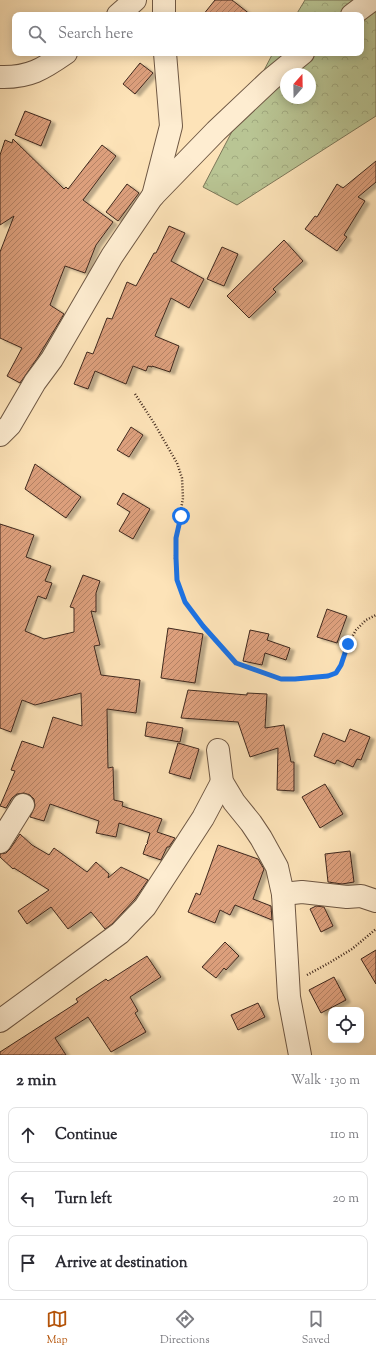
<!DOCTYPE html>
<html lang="en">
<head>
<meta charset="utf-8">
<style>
	body { margin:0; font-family:"Sorts Mill Goudy",serif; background:#f7f7f7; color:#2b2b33 }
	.controls { position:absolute; right:12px; bottom:12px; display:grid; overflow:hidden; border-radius:8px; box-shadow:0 2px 10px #0003 }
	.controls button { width:36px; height:36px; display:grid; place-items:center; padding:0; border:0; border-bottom:1px solid #e1e1e2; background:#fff; color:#2b2b33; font:20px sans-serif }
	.compass { position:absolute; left:280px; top:68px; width:36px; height:36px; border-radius:50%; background:#fff; box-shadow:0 2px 10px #0003; rotate:20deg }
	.stop { position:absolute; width:12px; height:12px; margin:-9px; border:3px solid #1a73e8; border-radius:50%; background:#fff }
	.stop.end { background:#1a73e8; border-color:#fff; box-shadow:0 1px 4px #0008 }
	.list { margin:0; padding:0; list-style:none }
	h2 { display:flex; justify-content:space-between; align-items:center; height:52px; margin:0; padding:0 16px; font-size:17px }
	h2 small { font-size:13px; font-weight:400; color:#7c7c81 }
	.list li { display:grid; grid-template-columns:26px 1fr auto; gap:12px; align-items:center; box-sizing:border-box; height:56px; margin:0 8px 8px; padding:0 8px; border:1px solid #e1e1e2; border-radius:8px }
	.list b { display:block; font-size:15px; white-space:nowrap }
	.list em { font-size:13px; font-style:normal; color:#7c7c81 }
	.icon { flex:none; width:22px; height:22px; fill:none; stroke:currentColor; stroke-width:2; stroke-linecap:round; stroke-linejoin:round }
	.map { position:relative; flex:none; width:376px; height:1055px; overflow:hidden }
	.search { position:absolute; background:#fff; box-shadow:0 2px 10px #0003; left:12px; right:12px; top:12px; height:44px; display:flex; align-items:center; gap:10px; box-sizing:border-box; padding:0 14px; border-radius:8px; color:#7c7c81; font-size:15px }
	.sheet { height:244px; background:#fff }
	nav { display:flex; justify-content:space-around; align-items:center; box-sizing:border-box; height:56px; border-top:1px solid #e1e1e2; background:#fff; font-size:11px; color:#7c7c81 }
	nav a { display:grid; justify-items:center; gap:2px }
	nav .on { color:#b45309 }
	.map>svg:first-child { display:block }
	.forest { fill:url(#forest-crowns); stroke:#7c7759; fill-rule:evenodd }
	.building { fill:url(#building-hatch); stroke:#40291e; filter:url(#shadow) }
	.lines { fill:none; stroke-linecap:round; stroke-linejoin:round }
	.minor-casing { stroke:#6f5844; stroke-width:24 }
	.path { stroke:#40291e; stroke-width:2.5; stroke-dasharray:1 2; stroke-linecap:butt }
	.minor { stroke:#feedd1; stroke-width:22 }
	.route { stroke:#1a73e8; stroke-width:5 }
</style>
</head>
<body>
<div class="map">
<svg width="376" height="1055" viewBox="0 0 376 1055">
	<defs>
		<pattern id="forest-crowns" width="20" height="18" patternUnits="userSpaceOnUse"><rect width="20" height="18" fill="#b9c594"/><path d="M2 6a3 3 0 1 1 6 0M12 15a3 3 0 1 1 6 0" fill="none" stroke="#a0a97f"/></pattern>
		<pattern id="building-hatch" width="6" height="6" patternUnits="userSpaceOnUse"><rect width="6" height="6" fill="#dc9f7c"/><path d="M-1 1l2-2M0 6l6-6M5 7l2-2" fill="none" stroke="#b48265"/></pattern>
		<filter id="shadow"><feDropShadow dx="4.5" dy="2.5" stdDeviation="1" flood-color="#0004"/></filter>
	</defs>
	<rect width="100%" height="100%" fill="#fde3b8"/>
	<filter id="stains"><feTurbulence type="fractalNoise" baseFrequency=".005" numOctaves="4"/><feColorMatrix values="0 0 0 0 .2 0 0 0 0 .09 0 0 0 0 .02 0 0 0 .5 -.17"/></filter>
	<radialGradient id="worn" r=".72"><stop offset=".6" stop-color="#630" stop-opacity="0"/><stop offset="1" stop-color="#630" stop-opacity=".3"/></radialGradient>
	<path class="forest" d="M305,0H376V116L237,205L203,187L273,53H361V15H296ZM286,74H310V98H286Z"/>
	<g class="building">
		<path d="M215,0H232L251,15H203Z"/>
		<path d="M140,63L153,73L135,94L123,84Z"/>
		<path d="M25,111L51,121L41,146L15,135Z"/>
		<path d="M13,139L64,189L66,187L68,189L102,145L116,156L83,200L113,222L96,245L85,273L65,266L50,305L64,314L38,357L20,383L7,376L22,348L0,338V252L14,216L0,225V155L5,140L12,143Z"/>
		<path d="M376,161V182L358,197L365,201L344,235L347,237L337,251L305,229L315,216L317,217L337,184L343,188Z"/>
		<path d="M127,184L139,193L118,221L106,212Z"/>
		<path d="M169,226L185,233L171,261L204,279L189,308L171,298L155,336L179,346L170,372L152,366V367L148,366L146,371L133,366L126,384L95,371L88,389L74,384L87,352L93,354L107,318L112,319L127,282L136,286L154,253H156Z"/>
		<path d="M284,240L303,261L273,289L276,292L249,318L227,296Z"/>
		<path d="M222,247L238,254L224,286L207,279Z"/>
		<path d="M131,427L143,435L129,457L117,450Z"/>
		<path d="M35,464L81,497L66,518L25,489Z"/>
		<path d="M123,493L150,509L133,539L119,531L130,512L117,504Z"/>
		<path d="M0,524L34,535L26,557L51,566L45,581L52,583L46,599L38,596L25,631L44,639L74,632V608L70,607L83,575L100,581L96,593V612L91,611L100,645L94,646L101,675L140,680L136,713L107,709L108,768L113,767L114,800L123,802L122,806L162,819L157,832L175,838L169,847H167L161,860L143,854L146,845L148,843H147L150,833L119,823L116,837L96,833L99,821L50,804L44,821L30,817L35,806L34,799L30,795L24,793L17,794L12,798L6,808L0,806L15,771L11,770L22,741L43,748L53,717L82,726L81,693L35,705L22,700L11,732L0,728Z"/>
		<path d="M327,609L347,616L337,643L317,637Z"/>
		<path d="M168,628L203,634L195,683L161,678Z"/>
		<path d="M250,630L269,634L267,640L290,648L286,660L265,653L262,665L243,661Z"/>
		<path d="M188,690L247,695V693L267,694L265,728L284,725L291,762H294V791L277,790L278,748L250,757L238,722L181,718Z"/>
		<path d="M147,722L183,728L180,742L145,736Z"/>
		<path d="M350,729L370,737L361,760L357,759L353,767L337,760L335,764L314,756L323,733L345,742Z"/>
		<path d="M178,743L199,749L190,779L169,773Z"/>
		<path d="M325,784L343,814L320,828L302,797Z"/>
		<path d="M20,834L32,845L49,855L54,848L87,872L96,862L109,874L108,878L121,867L148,880L135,899L112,924L105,929L91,912L68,929L51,907L27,924L18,911L49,890L14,868L13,869L0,857V854L6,853L10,849Z"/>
		<path d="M218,845L258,859L264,869L253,899L271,906L272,920L235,905L230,915L220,910L215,923L188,912L196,893L200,895Z"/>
		<path d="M350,851L354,882L342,884L328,882L325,854Z"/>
		<path d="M316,906L324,907L333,926L321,932L310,909Z"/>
		<path d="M225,942L239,956L226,970L224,968L216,978L202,967Z"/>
		<path d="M376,950V984L361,959Z"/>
		<path d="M147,956L161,977L130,997L138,1011L135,1013L146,1032L111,1052L88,1017L55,1038L66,1055H0V1052L78,1002L76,999L106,979L108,981Z"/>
		<path d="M334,977L346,1000L321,1013L309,990Z"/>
		<path d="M258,1003L265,1017L238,1030L231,1015Z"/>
	</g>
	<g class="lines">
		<g class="minor-casing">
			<g id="minor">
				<path d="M118,15L135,0"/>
				<path d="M164,15V0"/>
				<path d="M352,15L372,0"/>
				<path d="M0,77C29,78 43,69 66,53"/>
				<path d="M153,196L171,126L165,53"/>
				<path d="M0,435L10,425L35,382L52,359L112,256L152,197L216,131L270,80L303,53"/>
				<path d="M218,750L222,782L234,802L251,823L261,838L277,867L283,894L289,997L300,1055"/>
				<path d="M0,842L23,805"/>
				<path d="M283,894L302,892L347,897L361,896L376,901"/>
				<path d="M0,1021L120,933L145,907L203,818L222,782"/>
			</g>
		</g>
		<g class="path">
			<path d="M135,394L154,423L177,463L182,478L183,498L176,538L175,558L177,580L185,602L203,626L236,663L281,679H295L328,676L336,673L341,665L348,644L356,630L366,620L376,615"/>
			<path d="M307,975L329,963L352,949L376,929"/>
		</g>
		<use href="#minor" class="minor"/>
	</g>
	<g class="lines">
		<path class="route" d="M181,516L176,538V558L177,580L185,602L203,626L236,663L281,679H295L328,676L336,673L341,665L348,644"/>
	</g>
	<rect width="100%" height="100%" filter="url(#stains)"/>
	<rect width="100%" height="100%" fill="url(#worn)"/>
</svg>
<div class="controls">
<button><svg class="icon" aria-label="locate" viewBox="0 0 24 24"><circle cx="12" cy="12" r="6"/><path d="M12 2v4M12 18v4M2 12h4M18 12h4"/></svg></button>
</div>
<svg class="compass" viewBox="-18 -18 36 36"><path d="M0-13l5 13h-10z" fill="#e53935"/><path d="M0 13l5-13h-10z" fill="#7c7c81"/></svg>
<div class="stop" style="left:181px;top:516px"></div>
<div class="stop end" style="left:348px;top:644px"></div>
<div class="search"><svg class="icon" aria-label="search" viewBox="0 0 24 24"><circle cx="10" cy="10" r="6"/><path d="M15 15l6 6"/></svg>Search here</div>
</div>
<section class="sheet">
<h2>2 min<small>Walk · 130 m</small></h2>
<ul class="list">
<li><svg class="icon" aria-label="ahead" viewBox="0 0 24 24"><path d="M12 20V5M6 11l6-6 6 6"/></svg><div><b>Continue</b></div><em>110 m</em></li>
<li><svg class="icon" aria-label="left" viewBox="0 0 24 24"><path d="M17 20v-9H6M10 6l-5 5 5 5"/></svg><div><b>Turn left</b></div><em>20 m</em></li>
<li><svg class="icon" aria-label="arrive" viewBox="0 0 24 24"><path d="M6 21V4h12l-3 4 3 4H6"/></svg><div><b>Arrive at destination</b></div></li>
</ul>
</section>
<nav>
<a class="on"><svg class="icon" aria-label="map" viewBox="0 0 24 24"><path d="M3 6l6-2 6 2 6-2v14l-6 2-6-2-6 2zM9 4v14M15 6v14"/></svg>Map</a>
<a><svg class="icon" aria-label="directions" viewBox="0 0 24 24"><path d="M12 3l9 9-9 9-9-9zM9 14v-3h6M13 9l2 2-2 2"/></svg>Directions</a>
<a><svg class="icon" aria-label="saved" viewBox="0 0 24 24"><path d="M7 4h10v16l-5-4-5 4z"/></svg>Saved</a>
</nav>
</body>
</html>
